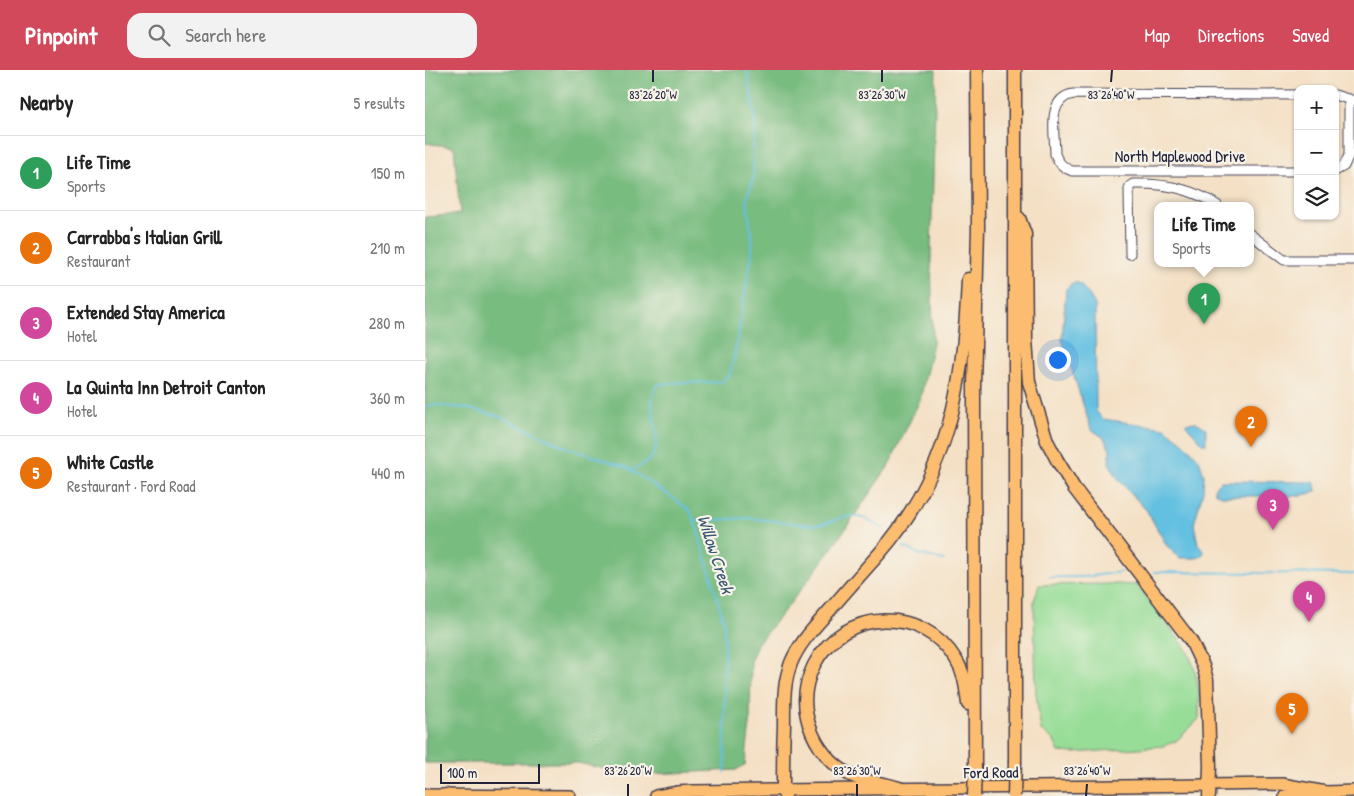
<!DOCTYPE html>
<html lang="en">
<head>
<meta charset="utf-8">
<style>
	body { margin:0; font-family:"Patrick Hand",sans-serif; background:#f2f2f2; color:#222 }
	.controls { position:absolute; right:15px; top:15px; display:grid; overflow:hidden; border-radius:10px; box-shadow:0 1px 4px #0004 }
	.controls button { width:45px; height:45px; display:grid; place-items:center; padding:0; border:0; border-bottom:1px solid #e0e0e0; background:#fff; color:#222; font:25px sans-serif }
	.scale { position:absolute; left:15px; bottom:12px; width:100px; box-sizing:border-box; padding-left:5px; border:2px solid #22223b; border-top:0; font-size:14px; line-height:18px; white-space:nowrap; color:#22223b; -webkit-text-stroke:4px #f7f3e8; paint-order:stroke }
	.you { position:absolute; left:632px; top:289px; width:18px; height:18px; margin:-12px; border:4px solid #fff; border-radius:50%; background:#1a73e8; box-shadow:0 0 0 8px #1a73e833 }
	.badge { display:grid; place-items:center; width:32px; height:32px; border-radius:50%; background:#d1495b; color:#fff; font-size:16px; font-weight:700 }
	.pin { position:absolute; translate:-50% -41px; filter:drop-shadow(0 1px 2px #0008) }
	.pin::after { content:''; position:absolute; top:26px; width:18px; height:15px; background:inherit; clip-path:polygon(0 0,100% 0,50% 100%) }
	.popup { position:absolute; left:729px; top:132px; width:100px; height:65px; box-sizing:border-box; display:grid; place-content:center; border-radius:10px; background:#fff; filter:drop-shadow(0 1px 4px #0005); font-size:16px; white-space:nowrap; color:#767676 }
	.popup b { font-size:19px; color:#222 }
	.popup::after { content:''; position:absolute; left:50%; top:100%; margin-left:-10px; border:10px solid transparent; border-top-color:#fff }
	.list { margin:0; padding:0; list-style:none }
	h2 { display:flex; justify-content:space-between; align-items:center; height:65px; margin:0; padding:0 20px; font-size:21px }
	h2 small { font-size:16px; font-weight:400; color:#767676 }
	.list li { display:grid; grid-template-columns:32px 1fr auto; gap:15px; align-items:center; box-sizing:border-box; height:75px; padding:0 20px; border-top:1px solid #e0e0e0 }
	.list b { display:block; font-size:19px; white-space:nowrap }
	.list p { margin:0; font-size:16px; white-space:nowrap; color:#767676 }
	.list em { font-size:16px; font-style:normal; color:#767676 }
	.icon { flex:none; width:28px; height:28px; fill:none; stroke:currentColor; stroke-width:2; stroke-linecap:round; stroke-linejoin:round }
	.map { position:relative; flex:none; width:929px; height:726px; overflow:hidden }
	header { display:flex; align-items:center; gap:30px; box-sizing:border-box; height:70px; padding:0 25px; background:#d1495b; color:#fff }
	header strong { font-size:24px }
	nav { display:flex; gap:28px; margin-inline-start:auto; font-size:18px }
	.search { width:350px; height:45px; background:#f2f2f2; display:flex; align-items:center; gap:12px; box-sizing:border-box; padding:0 18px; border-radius:15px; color:#767676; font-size:19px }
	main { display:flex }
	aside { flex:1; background:#fff }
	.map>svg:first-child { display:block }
	.green { fill:#97dd97; stroke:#5c8069 }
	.forest { fill:#79bc80; stroke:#4e6f5e }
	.water { fill:#63c0e1; stroke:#42718e }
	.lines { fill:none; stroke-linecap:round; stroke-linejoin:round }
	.stream { stroke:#63c0e1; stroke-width:2 }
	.minor-casing { stroke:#423e50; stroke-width:11 }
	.major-casing { stroke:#423e50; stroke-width:14 }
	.highway-casing { stroke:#423e50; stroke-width:15 }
	.minor { stroke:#fff; stroke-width:9 }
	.major { stroke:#fdbd6f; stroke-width:11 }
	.highway { stroke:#fdbd6f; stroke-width:12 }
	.highway-bridge-casing { stroke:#423e50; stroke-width:15; stroke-linecap:butt }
	.highway-bridge { stroke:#fdbd6f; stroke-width:12 }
	.ticks { fill:none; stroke:#22223b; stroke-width:2 }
	.labels { text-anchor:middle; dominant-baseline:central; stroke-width:4.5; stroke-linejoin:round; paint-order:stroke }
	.street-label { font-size:16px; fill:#22223b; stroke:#f7f3e8 }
	.water-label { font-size:18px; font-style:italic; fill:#395975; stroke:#f7f3e8 }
	.ticks-label { font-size:12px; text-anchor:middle; fill:#22223b; stroke:#f7f3e8; stroke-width:4.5; stroke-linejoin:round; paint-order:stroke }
</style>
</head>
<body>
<header>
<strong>Pinpoint</strong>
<div class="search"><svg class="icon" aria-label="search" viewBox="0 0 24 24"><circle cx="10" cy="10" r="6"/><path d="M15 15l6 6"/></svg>Search here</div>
<nav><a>Map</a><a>Directions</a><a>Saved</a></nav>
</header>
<main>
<aside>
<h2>Nearby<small>5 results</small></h2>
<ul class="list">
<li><span class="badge" style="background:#2e9e5b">1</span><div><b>Life Time</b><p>Sports</p></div><em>150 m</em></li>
<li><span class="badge" style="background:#e8710a">2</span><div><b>Carrabba's Italian Grill</b><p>Restaurant</p></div><em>210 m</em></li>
<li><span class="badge" style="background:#d1479c">3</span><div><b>Extended Stay America</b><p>Hotel</p></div><em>280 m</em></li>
<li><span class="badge" style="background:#d1479c">4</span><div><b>La Quinta Inn Detroit Canton</b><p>Hotel</p></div><em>360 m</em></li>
<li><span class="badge" style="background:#e8710a">5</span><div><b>White Castle</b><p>Restaurant · Ford Road</p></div><em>440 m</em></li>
</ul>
</aside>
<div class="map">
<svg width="929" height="726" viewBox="0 0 929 726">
	<rect width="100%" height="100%" fill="#f7f3e8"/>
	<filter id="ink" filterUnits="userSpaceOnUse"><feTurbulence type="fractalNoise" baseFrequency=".02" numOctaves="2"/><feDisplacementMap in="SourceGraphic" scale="10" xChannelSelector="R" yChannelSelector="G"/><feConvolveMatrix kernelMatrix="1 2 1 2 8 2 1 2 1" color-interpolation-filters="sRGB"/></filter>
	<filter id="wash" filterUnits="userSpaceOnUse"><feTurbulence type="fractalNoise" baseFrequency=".0096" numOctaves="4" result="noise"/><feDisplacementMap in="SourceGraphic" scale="20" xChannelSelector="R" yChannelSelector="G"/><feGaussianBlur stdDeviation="1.12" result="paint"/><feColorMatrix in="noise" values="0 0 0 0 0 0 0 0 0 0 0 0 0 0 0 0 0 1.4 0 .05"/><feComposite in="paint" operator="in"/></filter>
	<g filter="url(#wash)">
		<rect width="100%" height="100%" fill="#f4e0c5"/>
		<path class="green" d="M691,514L712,515L762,580L770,600L774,622V649L751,671L738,676L650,683L634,682L628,669L616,661L611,624L609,531L614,515Z"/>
		<path class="forest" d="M0,0H511L506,181L508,273L495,330L463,397L407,478L364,535L332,574L326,590L325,654L320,695L311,700L207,705L153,693H0V147L35,144L29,77L0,73Z"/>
		<g class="water">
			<path d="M647,213H654L665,226L670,235L671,341L678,349L740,358L759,373L774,389L779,405L778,421L769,454L773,474L778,479L779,483L772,488H755L742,476L722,441L694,410L684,393L685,380L679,368L666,359L637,269L641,219Z"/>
			<path d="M771,352L781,358V374H778L761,355V353Z"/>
			<path d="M796,411L888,412L890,414L891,422L873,426H797L791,424L789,419L792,414Z"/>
		</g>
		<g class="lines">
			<g class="stream">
				<path d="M0,337L6,335L41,338L73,346L143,378L201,397L251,430L265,441L272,458L299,552L300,702"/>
				<path d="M208,399C253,383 217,347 230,318L235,314L242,313L296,312L304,306L308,293L327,184V168L322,132L323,124L328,110L330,47L322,0"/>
				<path d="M270,451L323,448L387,455L398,454L418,447L429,446L441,449L458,459"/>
				<path d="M479,477L494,484L519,490"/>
				<path d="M729,502L929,504"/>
				<path d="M625,507H659L696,502"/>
			</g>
		</g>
	</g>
	<g filter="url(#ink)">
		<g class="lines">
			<g class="minor-casing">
				<g id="minor">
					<path d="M873,25L648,24C621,29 630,64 630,84C633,93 638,98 647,101H873"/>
					<path d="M910,25L929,31"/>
					<path d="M910,101L919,96L924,85V29"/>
					<path d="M825,164L859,190H929"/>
					<path d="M705,184L704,119L705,116L708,114C737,113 768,119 792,135"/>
				</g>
			</g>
			<g class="major-casing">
				<g id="major">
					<path d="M0,725L145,726"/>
					<path d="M231,726L253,722L267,721L784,715L857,714L901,722"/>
					<path d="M860,726L901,722L929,721"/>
				</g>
			</g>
			<g class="highway-casing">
				<g id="highway">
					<path d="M594,148L600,164L601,269L604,312L622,371L632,390L649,418L766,571L778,596L782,610L785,696L784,726"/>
					<path d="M590,691V0"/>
					<path d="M550,698L549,316L553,158L552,0"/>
					<path d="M477,719C459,712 437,713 420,702C400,689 387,669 382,647C378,630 381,611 389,595C418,538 498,535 531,590C540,604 541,619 543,634"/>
					<path d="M21,725L25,726"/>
					<path d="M360,726L358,721C358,699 358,678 359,656C359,635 358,614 366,593C374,573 390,557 404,541C420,522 437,503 454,484C525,403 539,314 543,209"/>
				</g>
			</g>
			<use href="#minor" class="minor"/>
			<use href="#major" class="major"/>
			<use href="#highway" class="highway"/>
			<g class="highway-bridge-casing">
				<g id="highway-bridge">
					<path d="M549,726L550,698"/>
					<path d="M589,726L590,691"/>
				</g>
			</g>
			<use href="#highway-bridge" class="highway-bridge"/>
		</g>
	</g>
	<path class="ticks" d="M228,12V0M457,12V0M686,12L687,0M203,726V714M432,726V714M661,726L662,714"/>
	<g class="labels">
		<g class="street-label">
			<text x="755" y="86">North Maplewood Drive</text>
			<text transform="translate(566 702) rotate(-1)">Ford Road</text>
		</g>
		<g class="water-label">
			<text transform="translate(291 484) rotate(72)">Willow Creek</text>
		</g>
	</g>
	<g class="ticks-label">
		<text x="228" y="29">83°26'20"W</text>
		<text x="457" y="29">83°26'30"W</text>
		<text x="686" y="29">83°26'40"W</text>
		<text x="203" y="705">83°26'20"W</text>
		<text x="432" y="705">83°26'30"W</text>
		<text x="662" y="705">83°26'40"W</text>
	</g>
</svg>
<div class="controls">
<button>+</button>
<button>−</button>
<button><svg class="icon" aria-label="layers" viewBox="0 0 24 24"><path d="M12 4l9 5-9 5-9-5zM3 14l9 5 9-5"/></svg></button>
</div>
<div class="scale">100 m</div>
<div class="you"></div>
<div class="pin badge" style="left:779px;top:254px;background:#2e9e5b">1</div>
<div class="popup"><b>Life Time</b>Sports</div>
<div class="pin badge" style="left:826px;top:377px;background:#e8710a">2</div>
<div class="pin badge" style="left:848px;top:460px;background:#d1479c">3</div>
<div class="pin badge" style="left:884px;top:552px;background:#d1479c">4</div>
<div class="pin badge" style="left:867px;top:664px;background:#e8710a">5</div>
</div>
</main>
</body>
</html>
